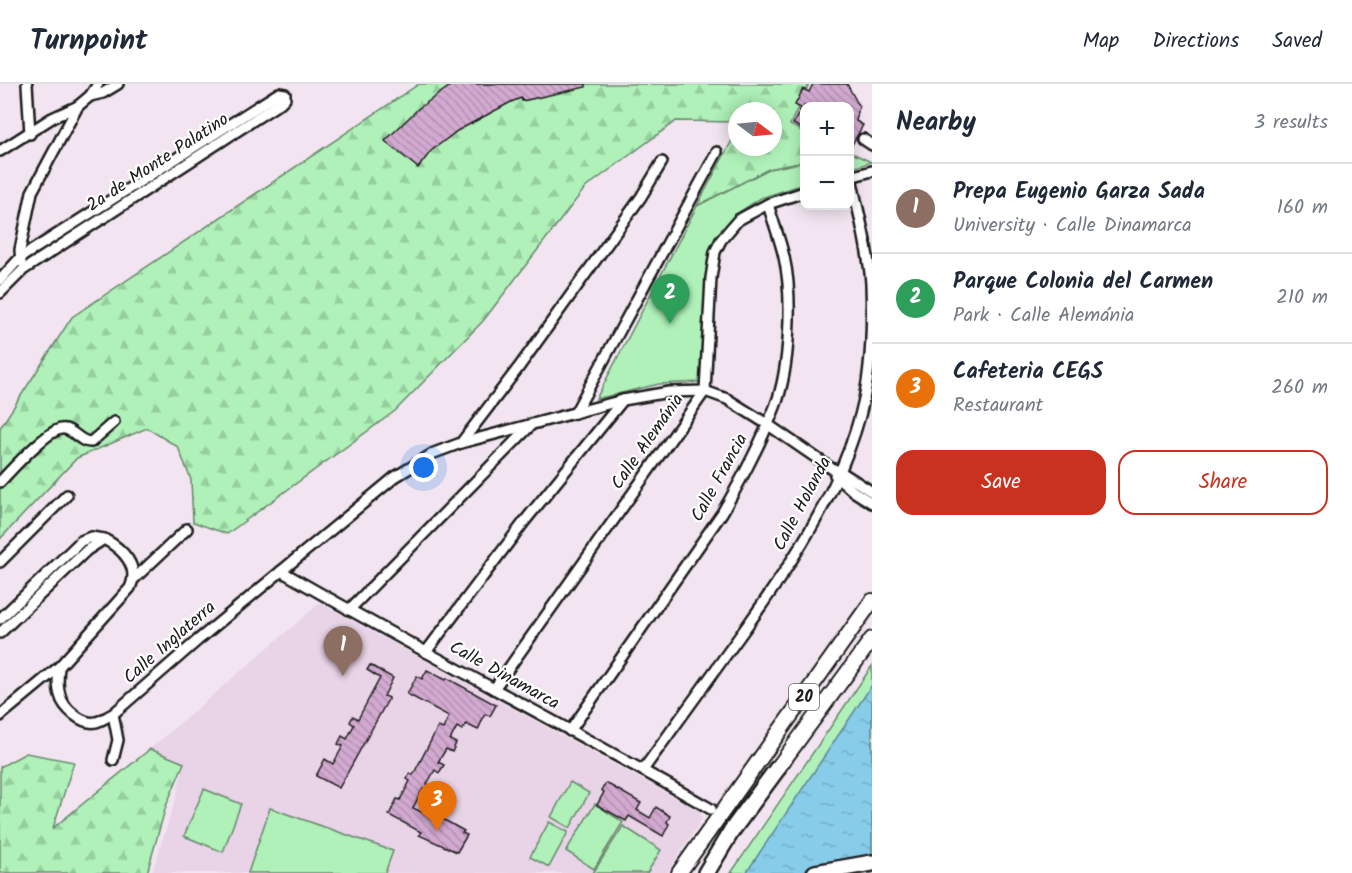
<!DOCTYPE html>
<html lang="en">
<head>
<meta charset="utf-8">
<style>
	body { margin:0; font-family:Kalam,sans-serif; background:#f2f2f3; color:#1f2937 }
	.controls { position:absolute; right:18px; top:18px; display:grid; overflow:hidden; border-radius:12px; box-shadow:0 3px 15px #0003 }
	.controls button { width:54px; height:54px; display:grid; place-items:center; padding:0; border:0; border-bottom:2px solid #e0e1e3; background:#fff; color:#1f2937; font:30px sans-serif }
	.compass { position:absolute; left:728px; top:18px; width:54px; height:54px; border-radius:50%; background:#fff; box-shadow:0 3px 15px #0003; rotate:106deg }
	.you { position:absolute; left:424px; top:384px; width:21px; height:21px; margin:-15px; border:4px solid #fff; border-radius:50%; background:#1a73e8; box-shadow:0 0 0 9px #1a73e833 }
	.badge { display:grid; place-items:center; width:39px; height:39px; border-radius:50%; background:#c8321e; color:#fff; font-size:20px; font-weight:700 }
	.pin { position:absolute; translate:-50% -50px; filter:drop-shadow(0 2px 3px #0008) }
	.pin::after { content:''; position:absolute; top:32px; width:21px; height:18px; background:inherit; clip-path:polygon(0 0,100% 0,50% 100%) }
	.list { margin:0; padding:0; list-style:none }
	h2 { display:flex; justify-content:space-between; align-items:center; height:78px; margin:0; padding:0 24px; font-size:26px }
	h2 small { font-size:20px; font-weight:400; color:#747a83 }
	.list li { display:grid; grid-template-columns:39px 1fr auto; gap:18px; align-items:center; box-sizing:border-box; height:90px; padding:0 24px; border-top:2px solid #e0e1e3 }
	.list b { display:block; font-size:22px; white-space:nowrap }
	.list p { margin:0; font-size:20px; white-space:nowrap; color:#747a83 }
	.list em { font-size:20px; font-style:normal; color:#747a83 }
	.actions { display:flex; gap:12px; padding:18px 24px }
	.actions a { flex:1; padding:14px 0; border:2px solid #c8321e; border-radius:18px; text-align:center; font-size:21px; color:#c8321e }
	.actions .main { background:#c8321e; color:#fff }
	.map { position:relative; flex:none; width:872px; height:789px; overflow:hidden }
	header { display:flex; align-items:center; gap:36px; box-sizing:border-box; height:84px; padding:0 30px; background:#fff; border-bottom:2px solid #e0e1e3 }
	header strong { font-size:28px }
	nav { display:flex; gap:33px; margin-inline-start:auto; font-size:21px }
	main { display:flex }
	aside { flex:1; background:#fff }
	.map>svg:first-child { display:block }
	.built { fill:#e8d3e7 }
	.forest { fill:url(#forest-firs); stroke:#66866a; stroke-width:1.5 }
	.park { fill:#aff1b9; stroke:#66866a; stroke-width:1.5 }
	.water { fill:url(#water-ripples); stroke:#5c8696; stroke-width:1.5 }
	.building { fill:url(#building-back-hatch); stroke:#1c1c1c; stroke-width:1.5 }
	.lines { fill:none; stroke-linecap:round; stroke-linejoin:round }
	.minor-casing { stroke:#1c1c1c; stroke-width:14 }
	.primary-casing { stroke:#1c1c1c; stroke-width:18 }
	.trunk-casing { stroke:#1c1c1c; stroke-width:20 }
	.minor { stroke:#fff; stroke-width:9 }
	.primary { stroke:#fff; stroke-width:14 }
	.trunk { stroke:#fff; stroke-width:15 }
	.labels { text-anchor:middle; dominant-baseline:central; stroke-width:4.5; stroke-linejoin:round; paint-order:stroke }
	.shield { fill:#fff; stroke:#606060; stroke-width:1.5 }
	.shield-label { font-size:16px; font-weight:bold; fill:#1c1c1c }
	.street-label { font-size:18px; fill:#1c1c1c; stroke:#fff }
</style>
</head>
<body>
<header>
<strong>Turnpoint</strong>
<nav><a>Map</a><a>Directions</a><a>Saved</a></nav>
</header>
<main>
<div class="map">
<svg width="872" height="789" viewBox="0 0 872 789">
	<defs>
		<pattern id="forest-firs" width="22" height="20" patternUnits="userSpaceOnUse" patternTransform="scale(1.5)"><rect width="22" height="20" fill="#aff1b9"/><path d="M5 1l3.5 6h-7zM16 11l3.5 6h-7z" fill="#96ce9e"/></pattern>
		<pattern id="water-ripples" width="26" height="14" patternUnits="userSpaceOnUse" patternTransform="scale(1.5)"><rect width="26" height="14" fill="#87cce8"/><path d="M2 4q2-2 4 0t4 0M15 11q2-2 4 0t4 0" fill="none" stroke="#74afc6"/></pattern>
		<pattern id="building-back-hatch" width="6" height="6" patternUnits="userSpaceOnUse" patternTransform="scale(1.5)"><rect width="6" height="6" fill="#d2a9d0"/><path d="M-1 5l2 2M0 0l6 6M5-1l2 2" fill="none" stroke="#b491b2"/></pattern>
	</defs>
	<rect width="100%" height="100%" fill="#f2e5f1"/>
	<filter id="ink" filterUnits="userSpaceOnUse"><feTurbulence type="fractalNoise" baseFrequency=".0167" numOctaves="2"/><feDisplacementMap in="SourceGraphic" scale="12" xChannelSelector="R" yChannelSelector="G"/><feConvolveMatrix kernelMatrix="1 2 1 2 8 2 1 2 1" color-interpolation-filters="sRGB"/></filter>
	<g filter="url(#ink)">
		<path class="built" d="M320,519L701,728L702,735L667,789H152L176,714L184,680L150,665Z"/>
		<g class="forest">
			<path d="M419,0H809L790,41L804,48V64L800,79L769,85L697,122L737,47V63H773V27H737V38L676,37L585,104L483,237L395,327L227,450L193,438L191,396L178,363L147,344L77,374L0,455V344L72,233Z"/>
			<path d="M150,665L184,679L166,722L147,789H0V683L26,669L74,678L53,744Z"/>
		</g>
		<g class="park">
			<path d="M804,64V100L761,114L736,130L716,155L708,181L702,298L659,300L596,315L697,122L769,85L800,79Z"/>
			<path d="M850,68L871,78L850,85Z"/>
			<path d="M872,582V789H731Z"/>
			<path d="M570,698L589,709L570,744L551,733Z"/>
			<path d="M204,705L241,720L223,768L184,752Z"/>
			<path d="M595,720L623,738L594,785L566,767Z"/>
			<path d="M270,724L393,767L385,789H248Z"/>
			<path d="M549,738L568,748L549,783L530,773Z"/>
			<path d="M623,742L661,766L647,789H593Z"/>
		</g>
		<path class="water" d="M872,601V789H746Z"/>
		<g class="building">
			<path d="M453,0H586V3L522,17L521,14L511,18L457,47L431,67L418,84L385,57L419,24Z"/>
			<path d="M813,0H847L859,22L856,37L863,41L849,66V22H804V46L793,40L801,24L795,21L803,5L809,8Z"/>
			<path d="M370,581L393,594L384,612L389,614L339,704L316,692L325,675L333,680L343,662L338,660L342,652L347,655L354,641L350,638L353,632L358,635L380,594L367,586Z"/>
			<path d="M427,586L446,596L447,594L496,621L490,632L485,630L478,646L466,640L462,646L457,643L450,656L456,659L452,668L446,665L438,678L444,681L439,689L435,686L427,700L432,703L428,709L423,705L413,724L430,732L432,729L464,747L462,749L467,751L457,768L419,751L421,748L389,731L397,715L400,716L410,697L407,695L410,689L413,691L438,643L443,645L449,632L407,610L417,592L422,595Z"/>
			<path d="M606,699L641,719L637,726L650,734L656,723L670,732L667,738L669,740L663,752L629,732L626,737L597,721L604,708L601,706Z"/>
		</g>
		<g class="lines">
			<g class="minor-casing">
				<g id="minor">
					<path d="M27,0L30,50"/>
					<path d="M90,12L103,9L118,0"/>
					<path d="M863,55L872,61"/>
					<path d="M0,67L52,34L78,22L90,12L98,0"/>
					<path d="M850,93L872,87"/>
					<path d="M21,178L20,166L32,108L78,22"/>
					<path d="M0,196L20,174L279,9L285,10V14L280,19L23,186L0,209"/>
					<path d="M575,329L717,68"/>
					<path d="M461,359L519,283L641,113L662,78"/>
					<path d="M835,391L853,407L872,419"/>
					<path d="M0,398C11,386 47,347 61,345C73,343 79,359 91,358L114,338"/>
					<path d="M0,478L67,411"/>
					<path d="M281,487C423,569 569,643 711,725"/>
					<path d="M135,494L187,445"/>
					<path d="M349,526L530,342"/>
					<path d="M0,535L81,457L91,453L104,455"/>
					<path d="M0,549L87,466L104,455C123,465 140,483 130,504L59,583C58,592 57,602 60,611C63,624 82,641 96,638C101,637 108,632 113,630L198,556L395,393L434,369L461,359L623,316L669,308L705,307L727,315L767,340L831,384L841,388L872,408"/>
					<path d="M426,568L524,438L623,316"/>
					<path d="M494,605L705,307L711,194L715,168L721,156L738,136L768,120L804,108"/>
					<path d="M0,632L59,583"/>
					<path d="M570,647L722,429C742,395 761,359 775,323C790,285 793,212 784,173C780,155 773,138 768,120"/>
					<path d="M113,676L118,656L113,630"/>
					<path d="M643,686C678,638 712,590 747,542C800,468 861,375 869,282C872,255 872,227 871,200C869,165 858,128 851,93"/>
				</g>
			</g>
			<g class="primary-casing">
				<g id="primary">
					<path d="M777,685L872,555"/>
					<path d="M679,789L872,517"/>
				</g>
			</g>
			<g class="trunk-casing">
				<g id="trunk">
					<path d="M706,789L732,746L777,685"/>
					<path d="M815,789L872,779"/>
				</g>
			</g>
			<use href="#minor" class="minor"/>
			<use href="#primary" class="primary"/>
			<use href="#trunk" class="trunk"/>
		</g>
	</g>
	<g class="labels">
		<rect class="shield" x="789" y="600" width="30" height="26" rx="4.5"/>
		<g class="shield-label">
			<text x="804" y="613">20</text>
		</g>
		<g class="street-label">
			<text transform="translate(158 79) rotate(-33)">2a de Monte Palatino</text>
			<text transform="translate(648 358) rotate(-55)">Calle Alemánia</text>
			<text transform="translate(720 394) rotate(-61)">Calle Francia</text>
			<text transform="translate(803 420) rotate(-62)">Calle Holanda</text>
			<text transform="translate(170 559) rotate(-41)">Calle Inglaterra</text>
			<text transform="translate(504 592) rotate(29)">Calle Dinamarca</text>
		</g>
	</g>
</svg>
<div class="controls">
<button>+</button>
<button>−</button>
</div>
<svg class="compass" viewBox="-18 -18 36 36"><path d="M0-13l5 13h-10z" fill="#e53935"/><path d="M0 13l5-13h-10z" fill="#747a83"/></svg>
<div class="you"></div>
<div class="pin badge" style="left:343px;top:592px;background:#8d6e63">1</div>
<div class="pin badge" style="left:670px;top:240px;background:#2e9e5b">2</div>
<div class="pin badge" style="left:437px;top:747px;background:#e8710a">3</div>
</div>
<aside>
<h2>Nearby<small>3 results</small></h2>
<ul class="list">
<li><span class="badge" style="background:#8d6e63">1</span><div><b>Prepa Eugenio Garza Sada</b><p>University · Calle Dinamarca</p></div><em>160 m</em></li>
<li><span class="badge" style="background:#2e9e5b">2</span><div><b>Parque Colonia del Carmen</b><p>Park · Calle Alemánia</p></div><em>210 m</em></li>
<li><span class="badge" style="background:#e8710a">3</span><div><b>Cafeteria CEGS</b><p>Restaurant</p></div><em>260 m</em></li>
</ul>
<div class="actions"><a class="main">Save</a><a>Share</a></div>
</aside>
</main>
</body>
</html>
